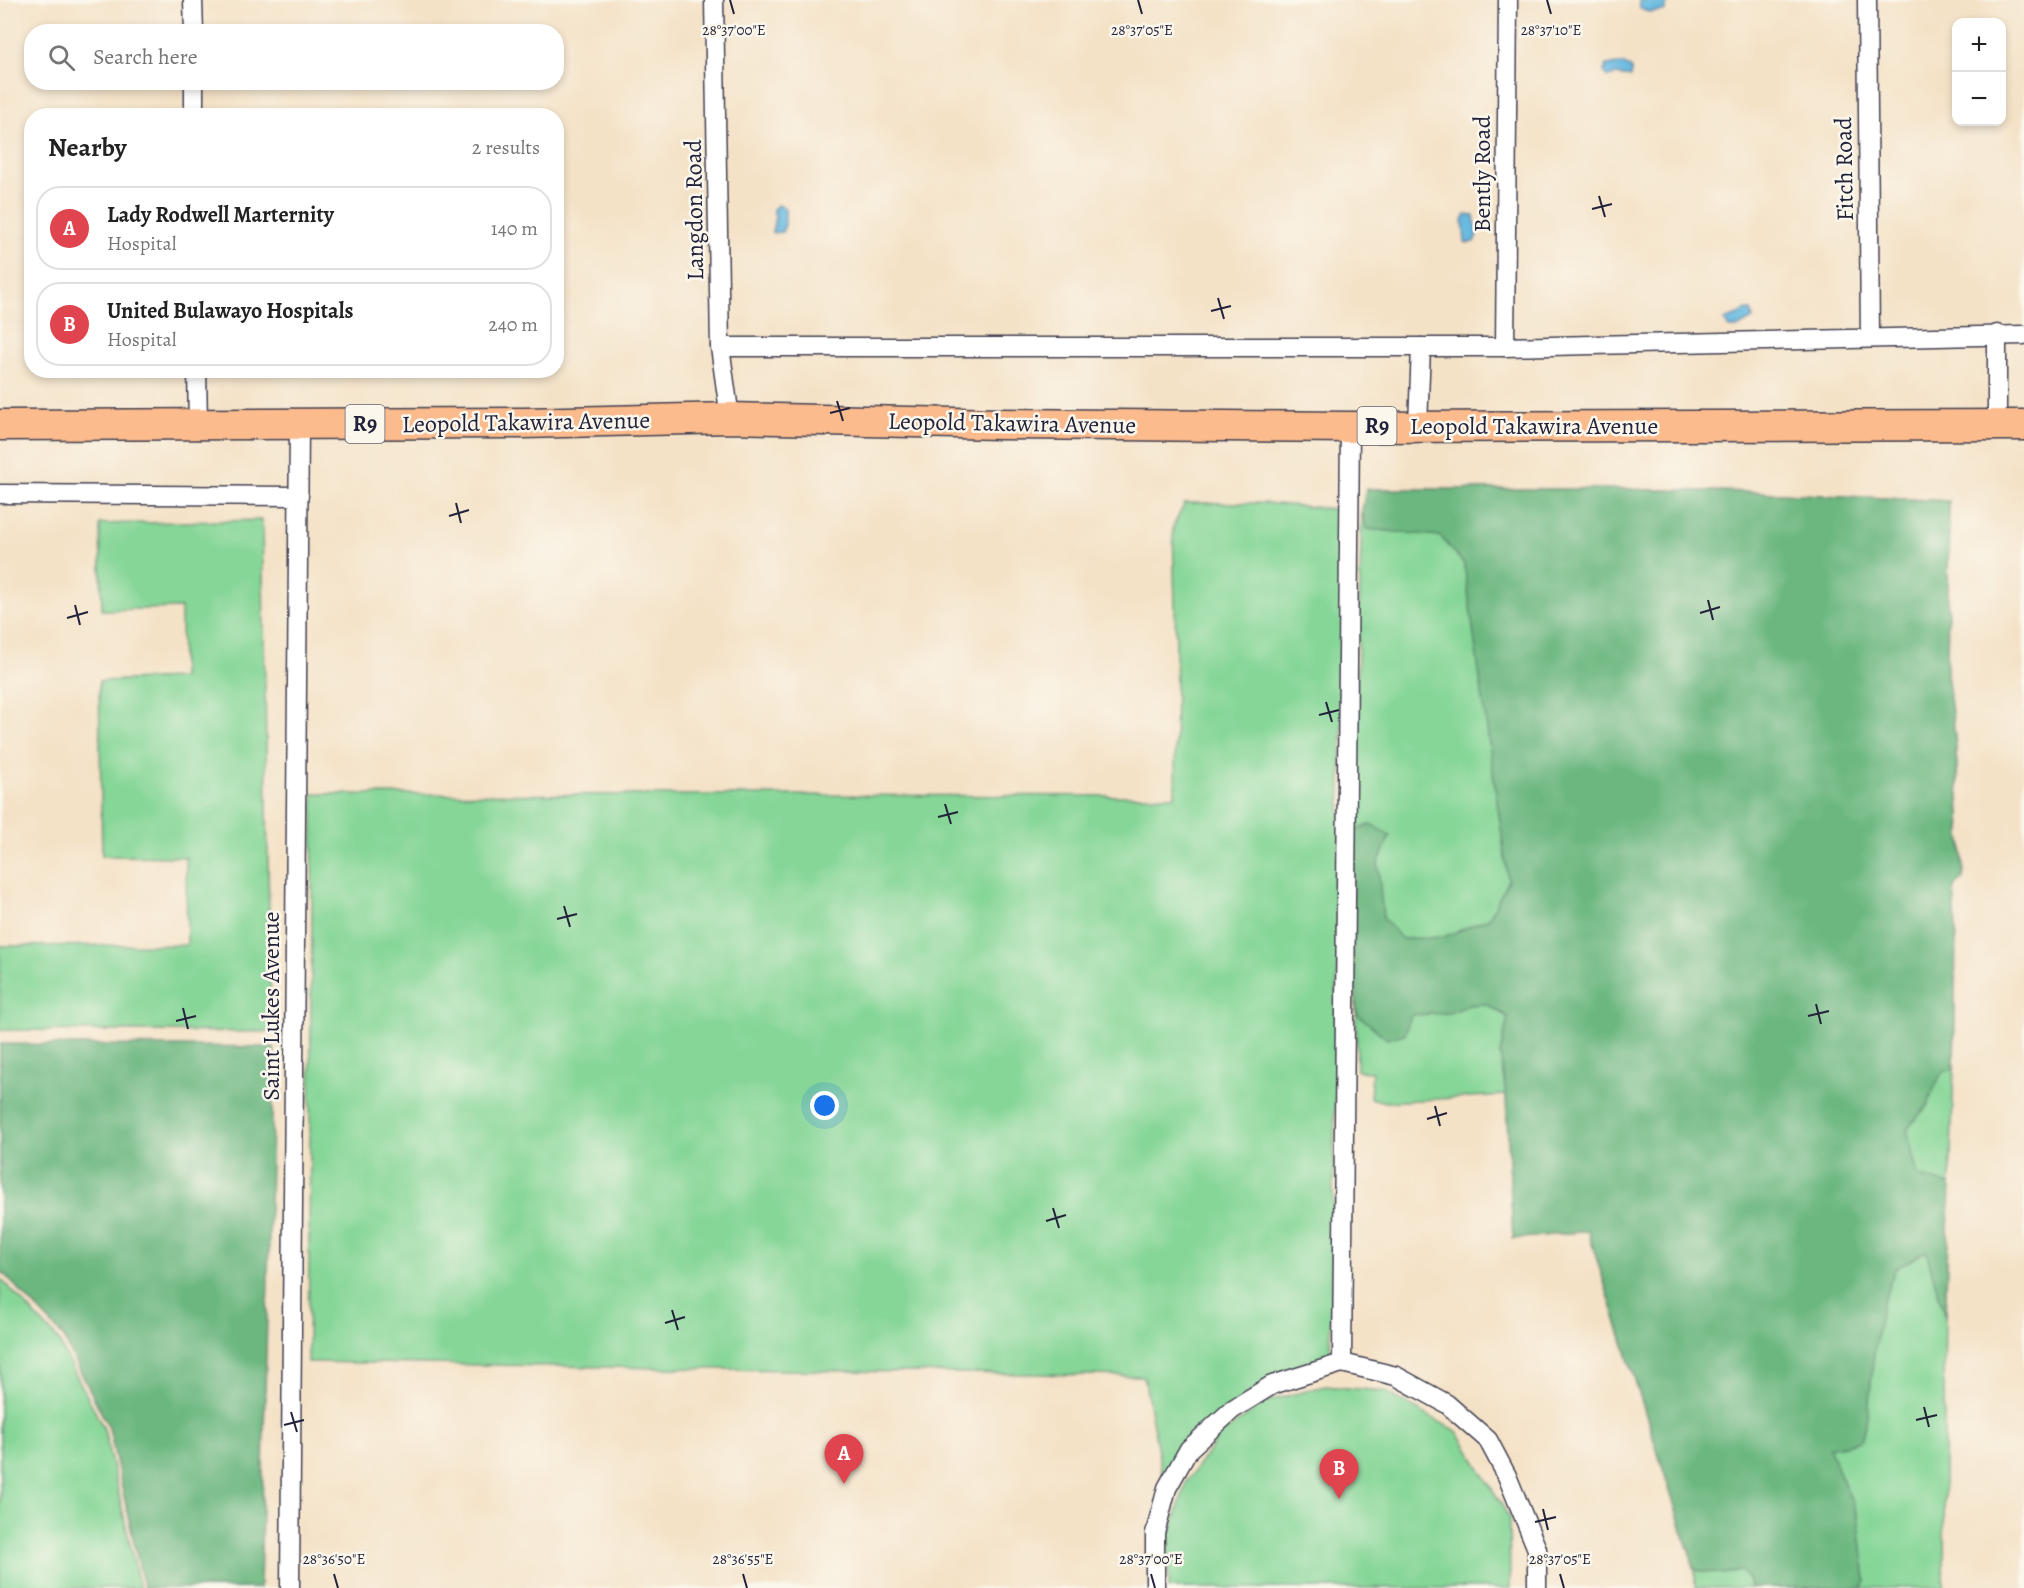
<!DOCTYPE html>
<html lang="en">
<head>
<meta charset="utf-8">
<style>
	body { margin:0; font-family:Alegreya,serif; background:#f6f6f6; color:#222 }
	.controls { position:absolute; right:18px; top:18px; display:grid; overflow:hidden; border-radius:12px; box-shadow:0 3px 9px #0003 }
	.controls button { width:54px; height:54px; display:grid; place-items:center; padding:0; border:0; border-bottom:2px solid #e0e0e0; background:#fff; color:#222; font:30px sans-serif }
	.you { position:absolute; left:825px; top:1106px; width:21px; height:21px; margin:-15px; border:4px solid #fff; border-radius:50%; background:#1a73e8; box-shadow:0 0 0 9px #1a73e833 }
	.badge { display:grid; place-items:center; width:39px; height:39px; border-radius:50%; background:#1f6fb2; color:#fff; font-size:20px; font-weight:700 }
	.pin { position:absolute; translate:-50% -50px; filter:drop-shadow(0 2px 3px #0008) }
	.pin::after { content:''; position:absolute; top:32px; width:21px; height:18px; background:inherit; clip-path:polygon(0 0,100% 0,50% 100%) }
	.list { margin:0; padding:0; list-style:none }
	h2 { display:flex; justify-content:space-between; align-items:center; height:78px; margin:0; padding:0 24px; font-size:26px }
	h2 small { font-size:20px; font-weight:400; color:#767676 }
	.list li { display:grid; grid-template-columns:39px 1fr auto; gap:18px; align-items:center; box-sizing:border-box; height:84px; margin:0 12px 12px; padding:0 12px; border:2px solid #e0e0e0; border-radius:24px }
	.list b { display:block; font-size:22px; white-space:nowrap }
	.list p { margin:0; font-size:20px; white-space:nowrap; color:#767676 }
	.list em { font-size:20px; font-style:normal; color:#767676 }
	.icon { flex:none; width:33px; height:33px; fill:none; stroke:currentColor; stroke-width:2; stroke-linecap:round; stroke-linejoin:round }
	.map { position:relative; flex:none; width:2024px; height:1588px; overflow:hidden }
	.search { position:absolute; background:#fff; box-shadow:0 3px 9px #0003; left:24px; top:24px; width:540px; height:66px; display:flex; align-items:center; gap:15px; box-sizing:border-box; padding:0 21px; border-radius:24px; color:#767676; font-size:22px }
	.panel { position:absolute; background:#fff; box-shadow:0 3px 9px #0003; left:24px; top:108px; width:540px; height:270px; border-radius:24px }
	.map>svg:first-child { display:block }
	.green { fill:#85d697; stroke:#547c69; stroke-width:1.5 }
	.forest { fill:#6cb780; stroke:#476c5e; stroke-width:1.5 }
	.water { fill:#63b7df; stroke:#426c8d; stroke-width:1.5 }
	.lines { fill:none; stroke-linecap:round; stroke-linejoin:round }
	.minor-casing { stroke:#423f50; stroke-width:21 }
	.trunk-casing { stroke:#423f50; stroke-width:33 }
	.minor { stroke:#fff; stroke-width:18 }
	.trunk { stroke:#fbbb8d; stroke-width:30 }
	.ticks { fill:none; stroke:#22223b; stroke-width:2 }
	.labels { text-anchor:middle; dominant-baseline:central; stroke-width:5; stroke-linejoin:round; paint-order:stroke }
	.shield { fill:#fbf7ec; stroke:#636270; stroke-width:1.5 }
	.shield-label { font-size:22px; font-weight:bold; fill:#22223b }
	.street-label { font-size:24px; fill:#22223b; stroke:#fbf7ec }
	.ticks-label { font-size:15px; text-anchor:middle; fill:#22223b; stroke:#fbf7ec; stroke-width:5; stroke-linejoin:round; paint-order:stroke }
</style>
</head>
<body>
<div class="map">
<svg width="2024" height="1588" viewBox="0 0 2024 1588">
	<rect width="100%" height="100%" fill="#fbf7ec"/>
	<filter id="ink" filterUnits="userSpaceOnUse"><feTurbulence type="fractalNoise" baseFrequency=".0167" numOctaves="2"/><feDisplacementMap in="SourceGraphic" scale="12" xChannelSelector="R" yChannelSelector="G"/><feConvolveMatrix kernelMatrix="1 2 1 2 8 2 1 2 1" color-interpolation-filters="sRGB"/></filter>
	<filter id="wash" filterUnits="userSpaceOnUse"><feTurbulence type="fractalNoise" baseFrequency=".008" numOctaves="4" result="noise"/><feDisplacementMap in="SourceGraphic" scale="24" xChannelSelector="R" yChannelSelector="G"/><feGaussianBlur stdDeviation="1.35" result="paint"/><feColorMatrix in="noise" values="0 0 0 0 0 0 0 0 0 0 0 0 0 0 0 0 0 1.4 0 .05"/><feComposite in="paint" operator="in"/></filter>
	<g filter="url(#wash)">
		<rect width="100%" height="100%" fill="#f4e2c7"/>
		<g class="green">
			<path d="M1366,489H1611L1755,492L1949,501L1947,674L1955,737L1964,879L1954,887C1959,1030 1949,1173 1945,1315C1943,1406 1945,1497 1944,1588H1695V1570L1588,1231L1513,1239L1506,1095L1385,1102L1370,1098L1372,1072L1357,1071L1353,832L1362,511Z"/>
			<path d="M1185,503H1264L1346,510L1330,1361L1271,1380L1164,1484L1144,1376L308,1362L313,794L1175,796L1176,646L1173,527Z"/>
			<path d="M262,520L271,1032L0,1030V946L187,945L186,857L102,856L99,681L182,678L181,608L102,610L100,524Z"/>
			<path d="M0,1278L57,1338L104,1429L140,1588H0Z"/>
			<path d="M1325,1386L1384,1391L1458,1432L1509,1517L1510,1588H1169L1168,1541L1186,1483L1220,1435L1268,1401Z"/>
		</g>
		<g class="forest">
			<path d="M1366,489H1611L1755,492L1949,501L1947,674L1955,737L1964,879L1954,887L1956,929L1954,1068L1942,1073L1935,1086L1928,1105L1907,1129L1918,1176L1950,1185L1945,1317L1926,1251L1895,1269L1882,1305L1874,1353L1868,1413L1861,1441L1829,1448L1858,1516L1866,1580L1862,1588H1751L1747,1578L1740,1570L1724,1574L1695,1570L1588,1231L1513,1239L1506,1095L1500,1053L1508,1017L1486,1004L1469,1005L1449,1013L1411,1015L1405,1034L1387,1039L1357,1014L1352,945L1353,832L1371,824L1390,835L1378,864L1383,918L1402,939L1444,937L1489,918L1508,880L1464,564L1440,536L1366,529L1362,511Z"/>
			<path d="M0,1044L274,1047L260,1588H144L109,1428L62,1335L0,1270Z"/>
		</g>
		<g class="water">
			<path d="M1639,0H1665L1667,3L1665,11L1648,12L1640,8Z"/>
			<path d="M1624,64L1631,68V77L1616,75L1607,77L1604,72L1606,65Z"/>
			<path d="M778,205L785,208V225L782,232L772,233L775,217L773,209Z"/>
			<path d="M1466,215L1474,216L1477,234L1474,242L1465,243L1463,220Z"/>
			<path d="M1745,310L1751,311L1753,319L1737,328H1729L1724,320L1738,315Z"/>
		</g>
	</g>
	<g filter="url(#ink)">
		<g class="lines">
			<g class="minor-casing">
				<g id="minor">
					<path d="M193,0L194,32"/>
					<path d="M714,0L720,347L730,418"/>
					<path d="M1867,0L1870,338"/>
					<path d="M194,82V116"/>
					<path d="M1997,334V425"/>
					<path d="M720,347H1505L2024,335"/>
					<path d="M1505,347L1508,0"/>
					<path d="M197,370L198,425"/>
					<path d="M1418,426L1421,347"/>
					<path d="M0,494L299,496"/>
					<path d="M1342,1363L1350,427"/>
					<path d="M290,1588L299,424"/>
					<path d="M1155,1588V1533L1167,1488L1189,1449L1233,1409L1272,1385L1342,1363L1396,1376L1447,1404L1488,1440L1507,1476L1537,1549V1588"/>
				</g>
			</g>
			<g class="trunk-casing">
				<path id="trunk" d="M0,425L524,423L730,418L1000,424L1350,427L2024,425"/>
			</g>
			<use href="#minor" class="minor"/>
			<use href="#trunk" class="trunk"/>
		</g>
	</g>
	<path class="ticks" d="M730,0L734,14M1138,0L1142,14M1547,0L1551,14M1599,196L1605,217M1592,209L1612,204M1218,298L1224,319M1211,311L1231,306M837,401L843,421M830,413L850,408M456,503L461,523M449,516L469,510M1708,600L1713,620M75,605L80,625M1700,613L1720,607M67,618L88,612M1326,702L1332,722M1319,715L1339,710M945,804L951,824M938,817L958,812M564,906L570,927M557,919L577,914M1816,1004L1821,1024M183,1008L188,1029M1808,1016L1829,1011M176,1021L196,1016M1435,1106L1440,1126M1427,1119L1447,1113M1053,1208L1059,1228M1046,1221L1066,1215M672,1310L678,1330M665,1323L685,1317M1924,1407L1929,1427M291,1412L297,1432M1916,1420L1937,1415M284,1425L304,1420M1543,1509L1548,1530M1535,1522L1556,1517M334,1574L338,1588M743,1574L747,1588M1151,1574L1155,1588M1560,1574L1564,1588"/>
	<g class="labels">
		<g class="shield">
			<rect x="345.5" y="405" width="39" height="38" rx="4.5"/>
			<rect x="1357.5" y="407" width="39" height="38" rx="4.5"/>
		</g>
		<g class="shield-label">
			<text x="365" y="424">R9</text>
			<text x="1377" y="426">R9</text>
		</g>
		<g class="street-label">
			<text transform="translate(1844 169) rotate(-91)">Fitch Road</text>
			<text transform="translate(1482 174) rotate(-90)">Bently Road</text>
			<text transform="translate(694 210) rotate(-91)">Langdon Road</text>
			<text transform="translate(526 422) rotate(-1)">Leopold Takawira Avenue</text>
			<text transform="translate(1012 423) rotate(1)">Leopold Takawira Avenue</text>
			<text x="1534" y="426">Leopold Takawira Avenue</text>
			<text transform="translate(271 1006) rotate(-90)">Saint Lukes Avenue</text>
		</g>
	</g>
	<g class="ticks-label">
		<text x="734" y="35">28°37'00"E</text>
		<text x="1142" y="35">28°37'05"E</text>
		<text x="1551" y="35">28°37'10"E</text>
		<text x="334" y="1564">28°36'50"E</text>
		<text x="743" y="1564">28°36'55"E</text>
		<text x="1151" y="1564">28°37'00"E</text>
		<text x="1560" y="1564">28°37'05"E</text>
	</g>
</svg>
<div class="controls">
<button>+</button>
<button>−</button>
</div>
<div class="you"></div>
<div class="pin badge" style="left:844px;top:1484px;background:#e0444e">A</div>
<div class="pin badge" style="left:1339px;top:1499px;background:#e0444e">B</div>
<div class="search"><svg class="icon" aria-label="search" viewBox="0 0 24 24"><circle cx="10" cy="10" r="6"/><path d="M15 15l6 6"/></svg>Search here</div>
<section class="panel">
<h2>Nearby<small>2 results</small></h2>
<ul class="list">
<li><span class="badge" style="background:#e0444e">A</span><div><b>Lady Rodwell Marternity</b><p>Hospital</p></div><em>140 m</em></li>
<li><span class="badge" style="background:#e0444e">B</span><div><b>United Bulawayo Hospitals</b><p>Hospital</p></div><em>240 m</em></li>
</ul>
</section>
</div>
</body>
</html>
